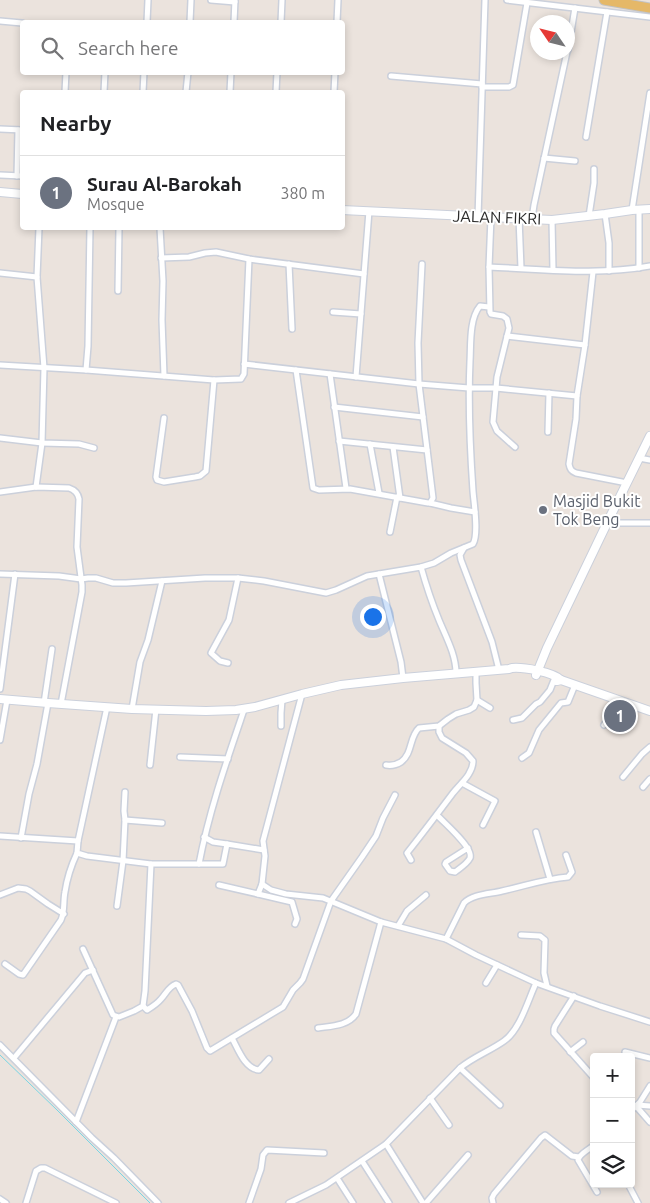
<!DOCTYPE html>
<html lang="en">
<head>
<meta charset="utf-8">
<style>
	body { margin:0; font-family:Ubuntu,sans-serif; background:#f6f6f6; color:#202124 }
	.controls { position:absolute; right:15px; bottom:15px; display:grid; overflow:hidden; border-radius:5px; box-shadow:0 2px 8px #0003 }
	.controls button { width:45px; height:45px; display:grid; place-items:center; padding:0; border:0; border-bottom:1px solid #e0e0e0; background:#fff; color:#202124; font:25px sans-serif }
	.compass { position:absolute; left:530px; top:15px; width:45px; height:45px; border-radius:50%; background:#fff; box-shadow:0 2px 8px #0003; rotate:305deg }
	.you { position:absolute; left:372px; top:616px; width:18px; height:18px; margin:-12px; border:4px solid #fff; border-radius:50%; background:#1a73e8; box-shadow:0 0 0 8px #1a73e833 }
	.badge { display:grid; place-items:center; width:32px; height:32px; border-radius:50%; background:#1a73e8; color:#fff; font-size:16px; font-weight:700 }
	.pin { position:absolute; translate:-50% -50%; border:2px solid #fff; box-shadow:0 1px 5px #0006 }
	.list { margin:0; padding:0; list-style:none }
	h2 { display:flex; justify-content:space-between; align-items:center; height:65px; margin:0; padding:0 20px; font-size:21px }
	h2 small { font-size:16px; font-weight:400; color:#757577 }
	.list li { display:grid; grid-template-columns:32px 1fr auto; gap:15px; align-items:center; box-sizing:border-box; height:75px; padding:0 20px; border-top:1px solid #e0e0e0 }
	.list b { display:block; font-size:19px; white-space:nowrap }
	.list p { margin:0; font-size:16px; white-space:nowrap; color:#757577 }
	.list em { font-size:16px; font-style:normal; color:#757577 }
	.icon { flex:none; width:28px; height:28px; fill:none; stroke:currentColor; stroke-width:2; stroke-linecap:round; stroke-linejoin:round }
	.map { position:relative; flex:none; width:650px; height:1203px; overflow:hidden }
	.search { position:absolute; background:#fff; box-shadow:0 2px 8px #0003; left:20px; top:20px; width:325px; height:55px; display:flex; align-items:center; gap:12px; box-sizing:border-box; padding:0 18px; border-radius:5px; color:#757577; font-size:19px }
	.panel { position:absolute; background:#fff; box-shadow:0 2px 8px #0003; left:20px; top:90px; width:325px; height:140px; border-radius:5px }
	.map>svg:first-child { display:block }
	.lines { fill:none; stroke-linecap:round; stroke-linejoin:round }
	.stream { stroke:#78d6e5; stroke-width:1 }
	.street-casing { stroke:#cbd0db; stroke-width:8 }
	.secondary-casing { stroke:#cbd0db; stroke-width:10 }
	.primary-casing { stroke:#c3c3c3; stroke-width:11 }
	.street { stroke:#fff; stroke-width:5 }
	.secondary { stroke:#fff; stroke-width:8 }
	.primary { stroke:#e5b868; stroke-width:9 }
	.worship-dot { fill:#6b7280; stroke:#fff; stroke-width:2 }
	.labels { text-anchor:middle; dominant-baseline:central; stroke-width:4; stroke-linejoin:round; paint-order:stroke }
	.street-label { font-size:16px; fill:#2a2a2a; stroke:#fff }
	.worship-label { font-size:16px; fill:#5b616d; stroke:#fff; text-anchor:start }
</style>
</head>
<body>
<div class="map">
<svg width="650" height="1203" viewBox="0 0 650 1203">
	<rect width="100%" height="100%" fill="#ebe3dd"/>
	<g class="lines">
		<path class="stream" d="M0,1055L57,1110L150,1203"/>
		<g class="street-casing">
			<g id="street">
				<path d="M211,0L235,2"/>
				<path d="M507,0L650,17"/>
				<path d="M0,21L22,23"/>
				<path d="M147,22L148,0"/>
				<path d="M190,22L191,0"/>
				<path d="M234,22L235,0"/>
				<path d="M281,22L282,0"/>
				<path d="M337,22L338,0"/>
				<path d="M568,50L575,8"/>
				<path d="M391,76L482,84"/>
				<path d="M482,87H509L513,85L527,3"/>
				<path d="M65,92L66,72"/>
				<path d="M104,92L105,72"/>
				<path d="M143,92L144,72"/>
				<path d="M186,92L188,72"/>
				<path d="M230,92L231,72"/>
				<path d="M276,92L277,72"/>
				<path d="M334,92L335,72"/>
				<path d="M0,129L22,130"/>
				<path d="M586,137L607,12"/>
				<path d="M544,158L575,161"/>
				<path d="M0,175L22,176"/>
				<path d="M17,176L18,130"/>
				<path d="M632,210L650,93"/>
				<path d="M639,210V268"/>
				<path d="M605,214L609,243V271"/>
				<path d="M589,216L594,183V169"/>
				<path d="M478,217L485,0"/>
				<path d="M491,217L489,267L490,312L491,314L503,316L507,319L509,328L497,377L493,422L497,431L515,447"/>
				<path d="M519,218L521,268"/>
				<path d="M532,219L534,205L567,52"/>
				<path d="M552,220L553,270"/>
				<path d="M160,228L163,281L162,320L164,376"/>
				<path d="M161,258L189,257L205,253L216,252L249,259L364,274"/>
				<path d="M289,264L292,329"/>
				<path d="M489,267C543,269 597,276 650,266"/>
				<path d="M593,272L585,345L577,396L576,419L569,464C570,469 571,471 576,473L627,483"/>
				<path d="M0,273L37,277"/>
				<path d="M118,291L119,228"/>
				<path d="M333,312L361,314"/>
				<path d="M507,336L585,345"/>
				<path d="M244,364L419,384L469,388H496L577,396"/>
				<path d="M0,365L86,370L214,380L241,379L244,374L249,259"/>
				<path d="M86,370L88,346L90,228"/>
				<path d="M296,370L313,488L319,490L350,489L428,503H430L433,498L419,384L418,343L422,264"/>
				<path d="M330,374L346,488"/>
				<path d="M356,377L369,211"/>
				<path d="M334,407L423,417"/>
				<path d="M164,418L156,477L157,480L164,482L195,477L200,476L206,471L214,380"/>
				<path d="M548,432L549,393"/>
				<path d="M0,438L42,443L79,444L94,448"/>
				<path d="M339,441L427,450"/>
				<path d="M370,444L379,493"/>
				<path d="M393,447L400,498"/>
				<path d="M639,458L650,460"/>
				<path d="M36,487L42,443L44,368L37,277L39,228"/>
				<path d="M0,492L36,487L69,488C75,490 78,493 79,499L77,547L82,585V592L61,704"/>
				<path d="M430,503L451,508L475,512"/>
				<path d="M608,521L617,523H650"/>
				<path d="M390,532L397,497"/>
				<path d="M464,548L460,555L461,560L492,642L499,670"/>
				<path d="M421,567C426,585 432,603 439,620C446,637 456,655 456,673"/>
				<path d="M0,574L59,576L81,579L88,578H96L113,583H126L205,578H238L264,581L326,593L336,590L367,576L421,567L434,563L451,553L473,544C479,534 474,504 473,491C470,448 468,405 470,361C471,345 469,319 480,306L489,307"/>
				<path d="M379,574L401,662L403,678"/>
				<path d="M228,663L220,661L211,653L229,620L238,578"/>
				<path d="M0,689L15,574"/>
				<path d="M477,700L490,708"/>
				<path d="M44,703L52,649"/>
				<path d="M107,707L78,841L77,853L87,856L151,864H223L227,844L264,850"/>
				<path d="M132,709L140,662L148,640L162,581"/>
				<path d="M513,720L522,718L536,704L540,702L550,690L554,680"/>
				<path d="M604,725L622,701"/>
				<path d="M281,726V713L282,700"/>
				<path d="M0,740L7,700"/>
				<path d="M180,757L228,759"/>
				<path d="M522,758L529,753L539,730L561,703L568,702L575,685"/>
				<path d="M150,765L156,709"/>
				<path d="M386,765C391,766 396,765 401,762C413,753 409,737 419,728L439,726L448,719L456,714L469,710L474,707L477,700L476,683V672"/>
				<path d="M623,777L642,754L650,747"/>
				<path d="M462,783L495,801L483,825"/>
				<path d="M643,787L650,779"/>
				<path d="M437,815C444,823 474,848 470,858C467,864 460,868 455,872L450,871L445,864L446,862L468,848"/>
				<path d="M125,820L124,811L125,792"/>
				<path d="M536,832L550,879"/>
				<path d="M0,836L78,841"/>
				<path d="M204,837L213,842L227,844"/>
				<path d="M21,838L29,794L37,764L48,703"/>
				<path d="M411,860L407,853C423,833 438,813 453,793C460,784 473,774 473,761L466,753L442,738L439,732V726"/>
				<path d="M199,864C209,811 227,760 244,710"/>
				<path d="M262,884L271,890L286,894L323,898L381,922L446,939L476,955L536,983L600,1006L650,1022"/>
				<path d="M219,885L258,894L262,884L265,856L263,841L302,694"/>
				<path d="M258,894L292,902L297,919L295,924"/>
				<path d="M0,895L18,888L26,889L30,891L48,904L64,914"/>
				<path d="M117,906L123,861L125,820L162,823"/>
				<path d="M398,926L407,911L426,895"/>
				<path d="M521,935L540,936L545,940L544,973L547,986"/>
				<path d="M446,939L464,903C473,894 490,894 502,891C525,886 544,879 568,877L572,872L566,855"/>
				<path d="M83,949L113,1015L119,1017L134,1011L143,1006L145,991L151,864"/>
				<path d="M5,964L19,974L23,975L61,920C65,911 63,901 65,892C67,878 71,866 77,853"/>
				<path d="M486,983L497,965"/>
				<path d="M574,996L555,1026L554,1029V1033L594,1078"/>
				<path d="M143,1006L147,1010C152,1007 157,1004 161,999C166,994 168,987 176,984L178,985L192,1011L207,1048L210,1051L283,1007L293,990L300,983L303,979L331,901L362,857L376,836L383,818L395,795"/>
				<path d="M318,1028C331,1026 348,1026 356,1014L381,922"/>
				<path d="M232,1038C238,1049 245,1069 259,1070L269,1059"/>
				<path d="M0,1045L92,1138L114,1158L158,1203"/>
				<path d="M570,1052L583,1042"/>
				<path d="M625,1052L650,1058"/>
				<path d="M14,1058L85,973L93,970"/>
				<path d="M460,1068L500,1105"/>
				<path d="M430,1098L449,1125"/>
				<path d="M637,1105L650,1106"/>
				<path d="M636,1106L650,1122"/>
				<path d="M631,1111L640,1102L650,1086"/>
				<path d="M76,1122L116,1017"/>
				<path d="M386,1144L423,1203"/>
				<path d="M594,1145C589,1150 580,1153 578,1160L597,1192"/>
				<path d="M362,1161L389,1203"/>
				<path d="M337,1178L353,1203"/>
				<path d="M628,1184L638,1203"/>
				<path d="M0,1199L6,1203"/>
				<path d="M26,1203L36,1171L41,1168H45L116,1203"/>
				<path d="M249,1203L261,1169L263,1155L267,1150L324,1153"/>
				<path d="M289,1203L326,1185L386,1144L460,1068C473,1057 490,1051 504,1041C520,1030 528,1000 536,983"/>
				<path d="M426,1203L468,1155"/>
				<path d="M493,1203L492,1198L494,1194L541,1138L545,1135L572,1156L579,1157"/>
			</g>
		</g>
		<g class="secondary-casing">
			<g id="secondary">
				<path d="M0,192L22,194"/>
				<path d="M342,210L552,220L605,214L632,210L650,209"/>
				<path d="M536,675L547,648L608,521L650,436"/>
				<path d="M557,681L561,680L650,711"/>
				<path d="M0,699L48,703L132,709L206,711L236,710L255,707L302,694L341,685L403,678L509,669L512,668C523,667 553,672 561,680"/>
			</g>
		</g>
		<g class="primary-casing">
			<path id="primary" d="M604,0L650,8"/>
		</g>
		<use href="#street" class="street"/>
		<use href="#secondary" class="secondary"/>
		<use href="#primary" class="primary"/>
	</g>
	<circle class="worship-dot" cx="543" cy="510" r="5"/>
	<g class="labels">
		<g class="street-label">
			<text transform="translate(497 217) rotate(2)">JALAN FIKRI</text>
		</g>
		<g class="worship-label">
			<text x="553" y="501">Masjid Bukit<tspan x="553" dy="18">Tok Beng</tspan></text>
		</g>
	</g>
</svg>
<div class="controls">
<button>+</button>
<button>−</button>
<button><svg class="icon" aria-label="layers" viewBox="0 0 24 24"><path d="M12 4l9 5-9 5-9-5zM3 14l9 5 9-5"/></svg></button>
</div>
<svg class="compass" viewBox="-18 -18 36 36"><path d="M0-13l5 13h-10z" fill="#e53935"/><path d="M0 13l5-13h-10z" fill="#757577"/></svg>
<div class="you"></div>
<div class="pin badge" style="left:620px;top:716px;background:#6b7280">1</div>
<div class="search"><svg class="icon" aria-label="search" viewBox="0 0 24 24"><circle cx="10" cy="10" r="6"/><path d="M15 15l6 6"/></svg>Search here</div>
<section class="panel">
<h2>Nearby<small></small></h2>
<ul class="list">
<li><span class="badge" style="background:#6b7280">1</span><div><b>Surau Al-Barokah</b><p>Mosque</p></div><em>380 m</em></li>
</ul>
</section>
</div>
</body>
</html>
